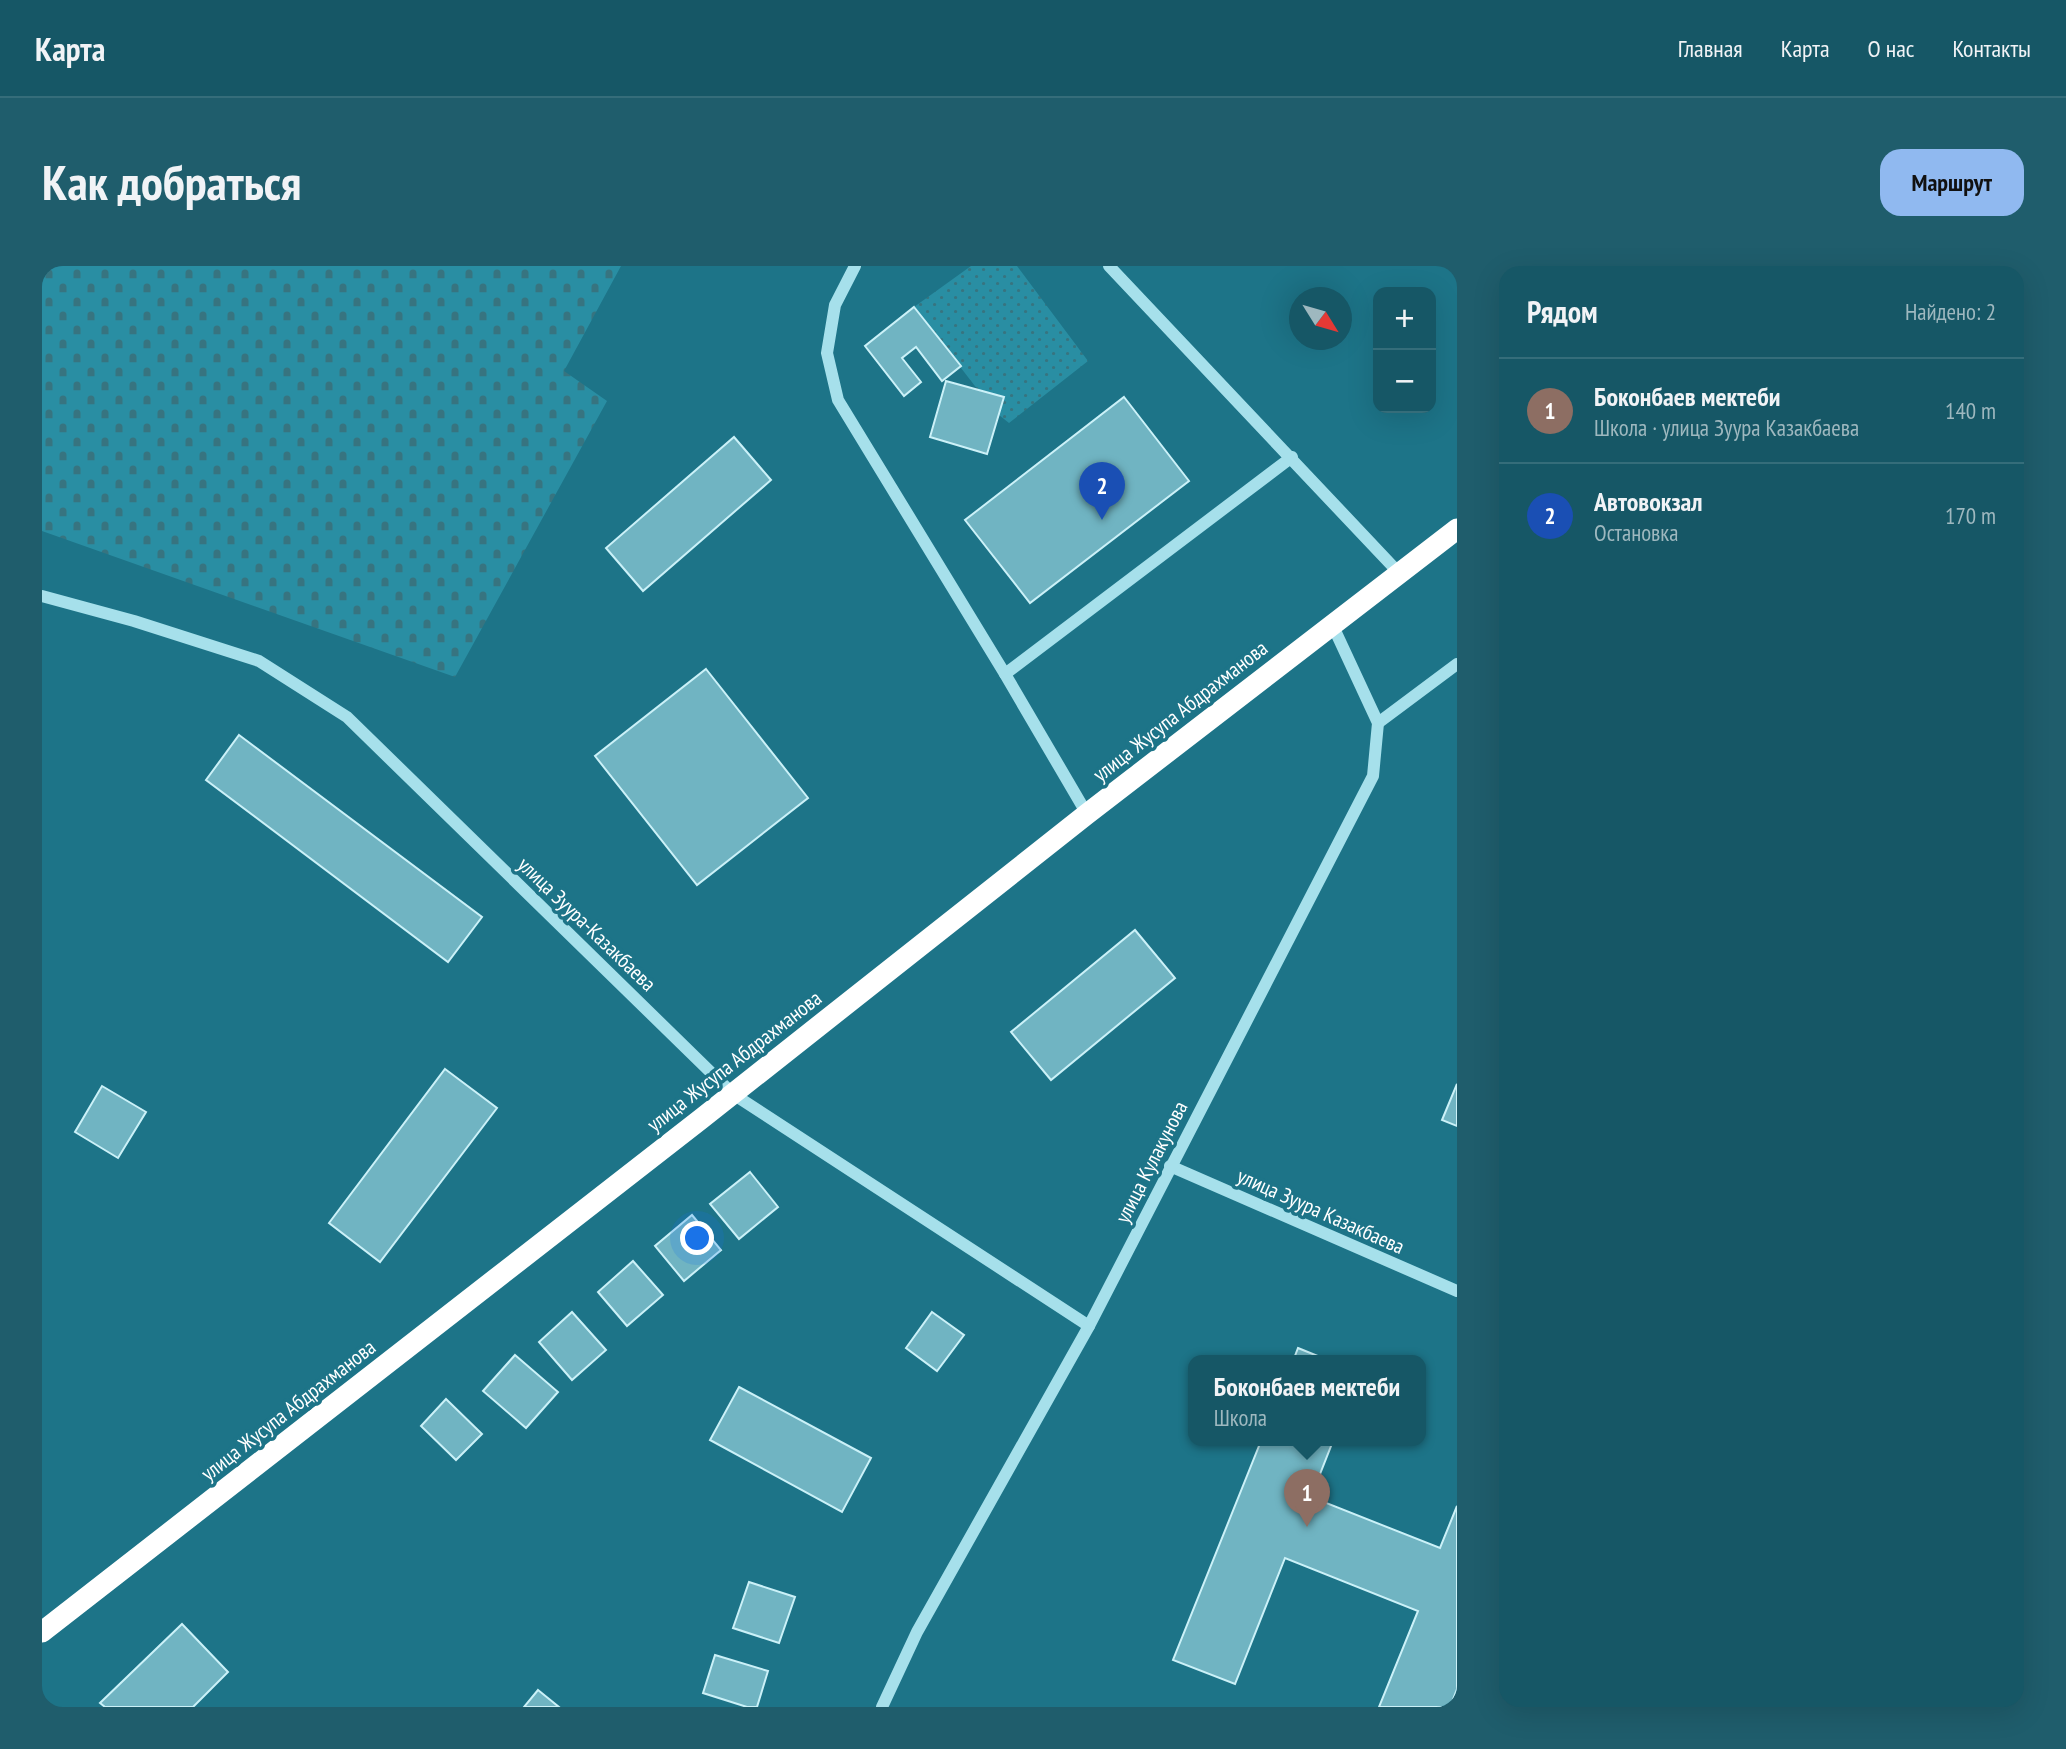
<!DOCTYPE html>
<html lang="ru">
<head>
<meta charset="utf-8">
<style>
	body { margin:0; font-family:"PT Sans Narrow",sans-serif; background:#1f5d6c; color:#f1f3f6 }
	.controls { position:absolute; right:21px; top:21px; display:grid; overflow:hidden; border-radius:14px; box-shadow:0 7px 28px #0002 }
	.controls button { width:63px; height:63px; display:grid; place-items:center; padding:0; border:0; border-bottom:2px solid #356d7a; background:#165766; color:#f1f3f6; font:35px sans-serif }
	.compass { position:absolute; left:1247px; top:21px; width:63px; height:63px; border-radius:50%; background:#165766; box-shadow:0 7px 28px #0002; rotate:127deg }
	.you { position:absolute; left:656px; top:973px; width:24px; height:24px; margin:-18px; border:5px solid #fff; border-radius:50%; background:#1a73e8; box-shadow:0 0 0 10px #1a73e833 }
	.badge { display:grid; place-items:center; width:46px; height:46px; border-radius:50%; background:#90b9f0; color:#fff; font-size:23px; font-weight:700 }
	.pin { position:absolute; translate:-50% -58px; filter:drop-shadow(0 2px 4px #0008) }
	.pin::after { content:''; position:absolute; top:37px; width:24px; height:21px; background:inherit; clip-path:polygon(0 0,100% 0,50% 100%) }
	.popup { position:absolute; left:1146px; top:1089px; width:238px; height:91px; box-sizing:border-box; display:grid; place-content:center; border-radius:14px; background:#165766; filter:drop-shadow(0 2px 5px #0005); font-size:23px; white-space:nowrap; color:#9eb8bf }
	.popup b { font-size:26px; color:#f1f3f6 }
	.popup::after { content:''; position:absolute; left:50%; top:100%; margin-left:-14px; border:14px solid transparent; border-top-color:#165766 }
	.list { margin:0; padding:0; list-style:none }
	h2 { display:flex; justify-content:space-between; align-items:center; height:91px; margin:0; padding:0 28px; font-size:30px }
	h2 small { font-size:23px; font-weight:400; color:#9eb8bf }
	.list li { display:grid; grid-template-columns:46px 1fr auto; gap:21px; align-items:center; box-sizing:border-box; height:105px; padding:0 28px; border-top:2px solid #356d7a }
	.list b { display:block; font-size:26px; white-space:nowrap }
	.list p { margin:0; font-size:23px; white-space:nowrap; color:#9eb8bf }
	.list em { font-size:23px; font-style:normal; color:#9eb8bf }
	.map { position:relative; flex:none; width:1415px; height:1441px; overflow:hidden; border-radius:21px }
	header { display:flex; align-items:center; gap:42px; box-sizing:border-box; height:98px; padding:0 35px; background:#165766; border-bottom:2px solid #356d7a }
	header strong { font-size:33px }
	nav { display:flex; gap:38px; margin-inline-start:auto; font-size:24px }
	.intro { display:flex; align-items:center; justify-content:space-between; box-sizing:border-box; height:168px; padding:0 42px }
	h1 { margin:0; font-size:49px }
	.button { padding:18px 32px; border-radius:21px; background:#90b9f0; color:#111; font-size:24px; font-weight:700 }
	main { display:flex; gap:42px; padding:0 42px }
	aside { flex:1; background:#165766; border-radius:21px; box-shadow:0 7px 28px #0002 }
	.map>svg:first-child { display:block }
	.grass { fill:url(#grass-dots) }
	.cemetery { fill:url(#cemetery-stones) }
	.building { fill:#70b4c2; stroke:#cbf1f8; stroke-width:2 }
	.lines { fill:none; stroke-linecap:round; stroke-linejoin:round }
	.minor { stroke:#a6e0eb; stroke-width:12 }
	.highway { stroke:#fff; stroke-width:21 }
	.labels { text-anchor:middle; dominant-baseline:central; stroke-width:7; stroke-linejoin:round; paint-order:stroke }
	.street-label { font-size:21px; fill:#fff; stroke:#1d7488 }
</style>
</head>
<body>
<header>
<strong>Карта</strong>
<nav><a>Главная</a><a>Карта</a><a>О нас</a><a>Контакты</a></nav>
</header>
<div class="intro"><h1>Как добраться</h1><a class="button">Маршрут</a></div>
<main>
<div class="map">
<svg width="1415" height="1441" viewBox="0 0 1415 1441">
	<defs>
		<pattern id="grass-dots" width="8" height="8" patternUnits="userSpaceOnUse" patternTransform="scale(1.75)"><rect width="8" height="8" fill="#298ea3"/><path d="M2 2h.1M6 6h.1" fill="none" stroke="#377480" stroke-width="1.8" stroke-linecap="round"/></pattern>
		<pattern id="cemetery-stones" width="16" height="16" patternUnits="userSpaceOnUse" patternTransform="scale(1.75)"><rect width="16" height="16" fill="#298ea3"/><path d="M2 7V4a2 2 0 0 1 4 0v3zM10 15v-3a2 2 0 0 1 4 0v3z" fill="#377480"/></pattern>
	</defs>
	<rect width="100%" height="100%" fill="#1d7488"/>
	<path class="grass" d="M929,0H975L1046,95L967,157L957,149L962,131L936,124L872,41Z"/>
	<path class="cemetery" d="M0,0H579L522,105L565,135L413,411L0,265Z"/>
	<g class="building">
		<path d="M872,41L919,100L900,115L874,81L860,92L879,116L862,130L823,80Z"/>
		<path d="M904,115L962,131L945,188L888,171Z"/>
		<path d="M1082,131L1147,215L988,337L923,254Z"/>
		<path d="M692,171L729,214L601,325L564,282Z"/>
		<path d="M664,403L766,532L655,619L553,490Z"/>
		<path d="M197,469L440,651L406,696L164,514Z"/>
		<path d="M1093,664L1133,712L1009,814L969,766Z"/>
		<path d="M403,803L455,842L338,996L287,957Z"/>
		<path d="M1415,818V860L1400,854Z"/>
		<path d="M60,820L104,846L76,892L33,866Z"/>
		<path d="M708,906L736,941L697,973L668,938Z"/>
		<path d="M650,949L679,984L642,1015L613,980Z"/>
		<path d="M591,995L621,1029L585,1060L556,1026Z"/>
		<path d="M530,1046L564,1084L530,1114L497,1076Z"/>
		<path d="M890,1046L922,1069L895,1105L864,1082Z"/>
		<path d="M1256,1082L1288,1095H1251Z"/>
		<path d="M473,1089L516,1126L484,1162L441,1125Z"/>
		<path d="M697,1121L829,1192L800,1246L668,1174Z"/>
		<path d="M404,1133L440,1168L414,1194L379,1160Z"/>
		<path d="M1219,1175H1291L1269,1231L1398,1282L1415,1240V1423L1408,1441H1337L1376,1345L1243,1292L1193,1418L1131,1394Z"/>
		<path d="M707,1316L753,1331L737,1377L691,1362Z"/>
		<path d="M140,1358L186,1406L151,1441H63L58,1437Z"/>
		<path d="M673,1389L726,1405L715,1441H705L661,1427Z"/>
		<path d="M496,1424L517,1441H482Z"/>
	</g>
	<g class="lines">
		<g class="minor">
			<path d="M813,0L793,39L785,87L796,134L963,408L1045,548"/>
			<path d="M1067,0L1357,307"/>
			<path d="M0,330L92,355L217,395L305,451L691,828L1047,1060"/>
			<path d="M963,408L1250,191"/>
			<path d="M1336,457L1415,398"/>
			<path d="M1128,900L1415,1025"/>
			<path d="M840,1441L875,1366L1047,1060L1331,510L1336,457L1290,358"/>
		</g>
		<path class="highway" d="M0,1366L659,853L1045,548L1415,263"/>
	</g>
	<g class="labels">
		<g class="street-label">
			<text transform="translate(1138 445) rotate(-38)">улица Жусупа Абдрахманова</text>
			<text transform="translate(545 658) rotate(44)">улица Зуура-Казакбаева</text>
			<text transform="translate(692 795) rotate(-38)">улица Жусупа Абдрахманова</text>
			<text transform="translate(1109 896) rotate(-63)">улица Кулакунова</text>
			<text transform="translate(1279 945) rotate(24)">улица Зуура Казакбаева</text>
			<text transform="translate(246 1144) rotate(-38)">улица Жусупа Абдрахманова</text>
		</g>
	</g>
</svg>
<div class="controls">
<button>+</button>
<button>−</button>
</div>
<svg class="compass" viewBox="-18 -18 36 36"><path d="M0-13l5 13h-10z" fill="#e53935"/><path d="M0 13l5-13h-10z" fill="#9eb8bf"/></svg>
<div class="you"></div>
<div class="pin badge" style="left:1265px;top:1261px;background:#8d6e63">1</div>
<div class="popup"><b>Боконбаев мектеби</b>Школа</div>
<div class="pin badge" style="left:1060px;top:254px;background:#1a4fb4">2</div>
</div>
<aside>
<h2>Рядом<small>Найдено: 2</small></h2>
<ul class="list">
<li><span class="badge" style="background:#8d6e63">1</span><div><b>Боконбаев мектеби</b><p>Школа · улица Зуура Казакбаева</p></div><em>140 m</em></li>
<li><span class="badge" style="background:#1a4fb4">2</span><div><b>Автовокзал</b><p>Остановка</p></div><em>170 m</em></li>
</ul>
</aside>
</main>
</body>
</html>
